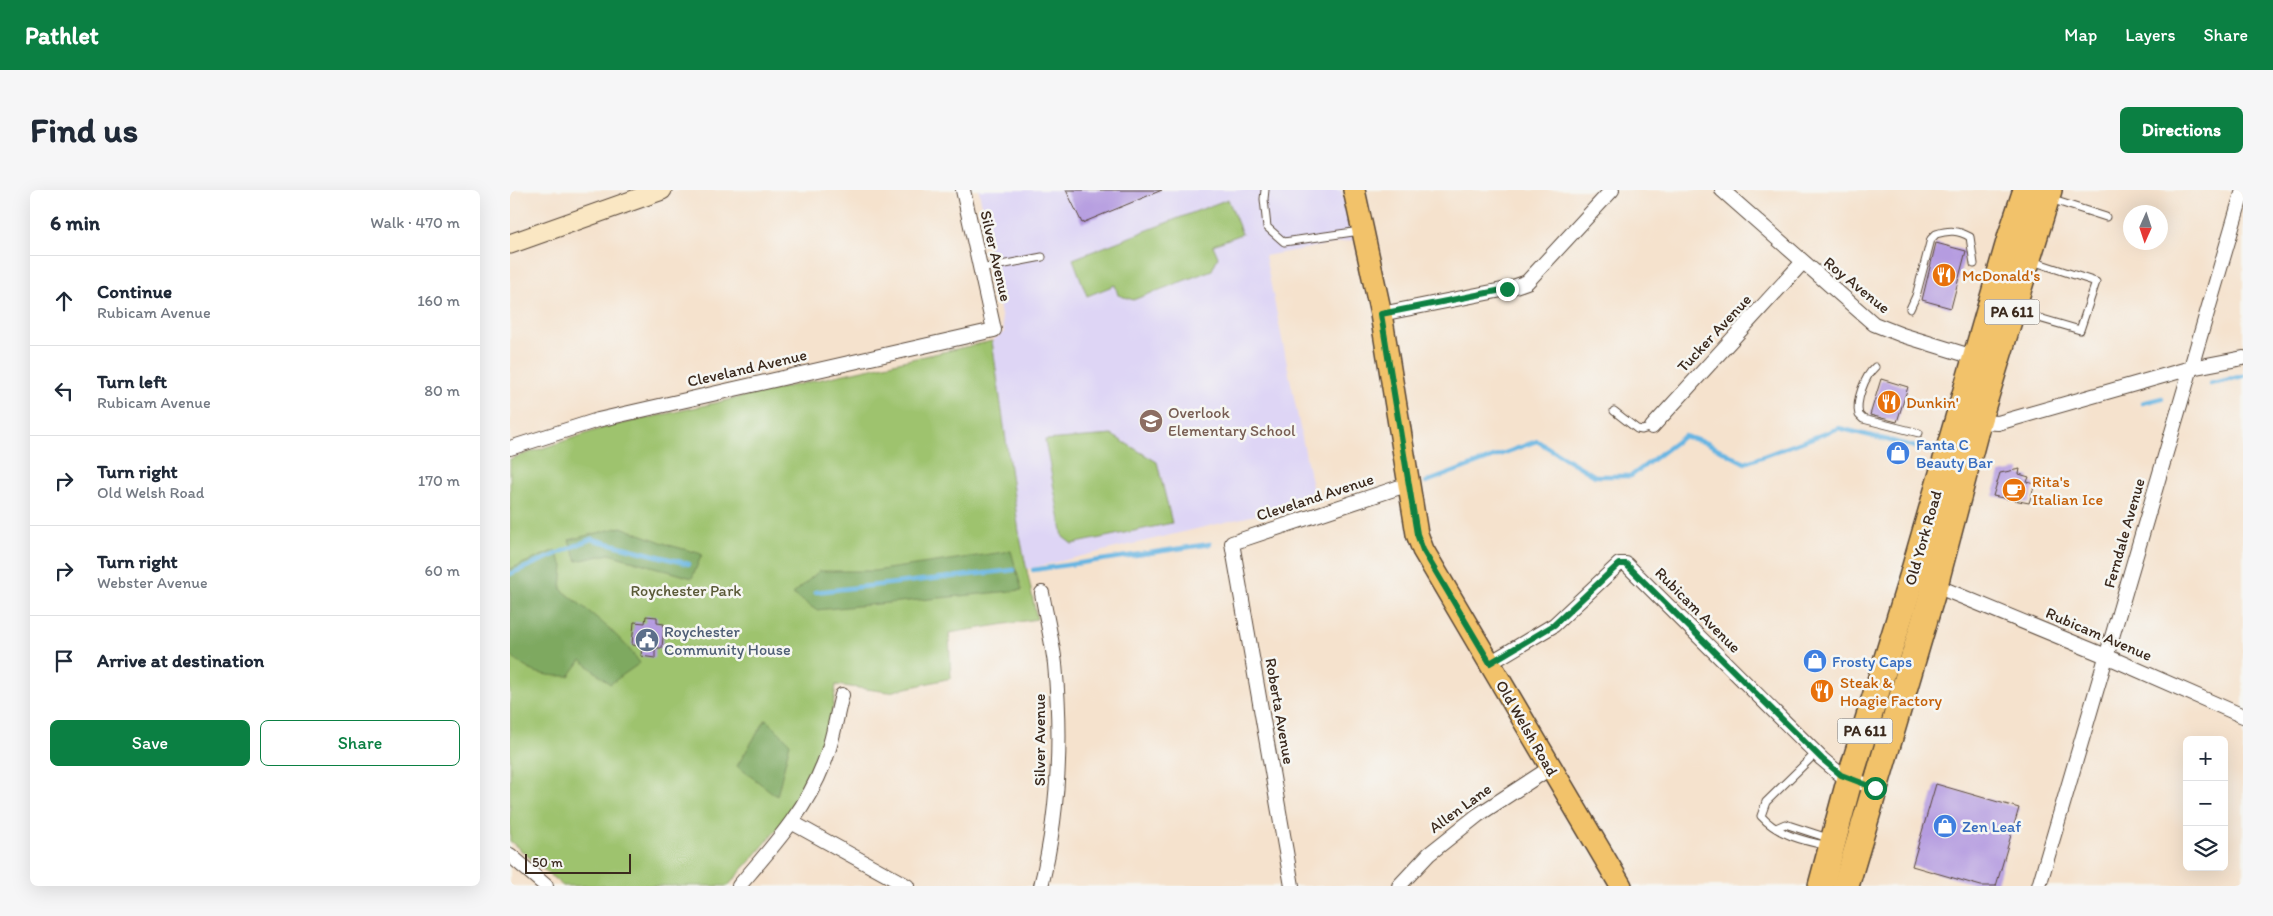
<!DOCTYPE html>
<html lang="en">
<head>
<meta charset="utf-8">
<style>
	body { margin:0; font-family:Itim,sans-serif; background:#f6f6f7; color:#1f2937 }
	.controls { position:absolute; right:15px; bottom:15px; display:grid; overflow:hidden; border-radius:8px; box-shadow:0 5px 20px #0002 }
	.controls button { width:45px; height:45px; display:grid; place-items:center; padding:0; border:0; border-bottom:1px solid #e0e1e3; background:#fff; color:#1f2937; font:25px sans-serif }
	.compass { position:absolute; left:1613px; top:15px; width:45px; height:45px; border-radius:50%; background:#fff; box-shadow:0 5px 20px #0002; rotate:183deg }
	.scale { position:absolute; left:15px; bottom:12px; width:106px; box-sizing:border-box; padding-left:5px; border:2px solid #3b2a1e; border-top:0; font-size:14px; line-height:18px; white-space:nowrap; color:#3b2a1e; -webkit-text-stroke:4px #f6f6f2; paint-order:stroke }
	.stop { position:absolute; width:15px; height:15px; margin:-11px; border:4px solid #0b8043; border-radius:50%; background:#fff }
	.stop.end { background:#0b8043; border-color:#fff; box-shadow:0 1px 5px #0008 }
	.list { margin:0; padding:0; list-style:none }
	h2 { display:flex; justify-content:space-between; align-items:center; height:65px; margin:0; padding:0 20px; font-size:21px }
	h2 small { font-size:16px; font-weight:400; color:#747a83 }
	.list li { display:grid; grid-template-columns:32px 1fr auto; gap:15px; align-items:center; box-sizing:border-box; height:90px; padding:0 20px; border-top:1px solid #e0e1e3 }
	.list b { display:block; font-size:19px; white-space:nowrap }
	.list p { margin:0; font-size:16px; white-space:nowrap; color:#747a83 }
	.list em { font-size:16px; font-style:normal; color:#747a83 }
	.actions { display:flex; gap:10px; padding:15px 20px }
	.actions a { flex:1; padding:11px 0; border:1px solid #0b8043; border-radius:8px; text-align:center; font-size:18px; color:#0b8043 }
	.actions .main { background:#0b8043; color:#fff }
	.icon { flex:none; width:28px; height:28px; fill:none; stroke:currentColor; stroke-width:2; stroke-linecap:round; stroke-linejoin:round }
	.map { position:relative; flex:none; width:1733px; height:696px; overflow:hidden; border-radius:8px }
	header { display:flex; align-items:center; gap:30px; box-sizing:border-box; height:70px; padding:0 25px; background:#0b8043; color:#fff }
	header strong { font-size:24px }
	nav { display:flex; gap:28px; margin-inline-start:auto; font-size:18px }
	.intro { display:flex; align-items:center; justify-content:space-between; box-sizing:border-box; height:120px; padding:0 30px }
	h1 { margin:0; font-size:35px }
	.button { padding:12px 22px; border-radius:8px; background:#0b8043; color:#fff; font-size:18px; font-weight:700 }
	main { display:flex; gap:30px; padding:0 30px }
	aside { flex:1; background:#fff; border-radius:8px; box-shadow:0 5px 20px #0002 }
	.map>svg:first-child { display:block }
	.built { fill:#ded5f5 }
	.green { fill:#9ec36e; stroke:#6c7646 }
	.forest { fill:#7ea961; stroke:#5c6a40 }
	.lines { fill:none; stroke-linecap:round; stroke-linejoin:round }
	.stream { stroke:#68b5e2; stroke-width:4.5 }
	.building { fill:#b59ce0 }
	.lane-casing { stroke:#574638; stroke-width:9 }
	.street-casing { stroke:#574638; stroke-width:16 }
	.secondary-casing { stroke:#574638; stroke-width:21 }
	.primary-casing { stroke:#574638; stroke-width:24 }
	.highway-casing { stroke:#574638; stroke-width:28 }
	.lane { stroke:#fff; stroke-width:7 }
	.street { stroke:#fff; stroke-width:14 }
	.secondary { stroke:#fae7c3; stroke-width:19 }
	.primary { stroke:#f2c26a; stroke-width:21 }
	.highway { stroke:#f2c26a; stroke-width:25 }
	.route { stroke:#0b8043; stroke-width:6 }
	.labels { text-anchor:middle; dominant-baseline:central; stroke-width:5; stroke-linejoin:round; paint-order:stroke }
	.shield { fill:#f6f6f2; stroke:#73675e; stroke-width:1 }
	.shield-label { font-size:15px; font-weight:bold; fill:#3b2a1e }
	.street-label { font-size:16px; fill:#3b2a1e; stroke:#f6f6f2 }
	.food-label { font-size:16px; fill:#c56008; stroke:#f6f6f2; text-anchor:start }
	.education-label { font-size:16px; fill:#785e54; stroke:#f6f6f2; text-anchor:start }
	.shop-label { font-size:16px; fill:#366cbe; stroke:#f6f6f2; text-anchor:start }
	.park-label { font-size:16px; fill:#595836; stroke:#f6f6f2 }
	.service-label { font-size:16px; fill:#4e5e75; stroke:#f6f6f2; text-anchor:start }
</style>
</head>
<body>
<header>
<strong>Pathlet</strong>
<nav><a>Map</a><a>Layers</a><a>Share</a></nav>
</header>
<div class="intro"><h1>Find us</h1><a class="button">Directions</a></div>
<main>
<aside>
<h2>6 min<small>Walk · 470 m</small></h2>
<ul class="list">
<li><svg class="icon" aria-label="ahead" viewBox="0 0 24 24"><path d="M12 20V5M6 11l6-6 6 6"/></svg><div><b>Continue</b><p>Rubicam Avenue</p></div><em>160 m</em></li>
<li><svg class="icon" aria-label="left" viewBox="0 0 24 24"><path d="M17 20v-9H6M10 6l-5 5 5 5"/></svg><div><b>Turn left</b><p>Rubicam Avenue</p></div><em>80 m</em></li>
<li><svg class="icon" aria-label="right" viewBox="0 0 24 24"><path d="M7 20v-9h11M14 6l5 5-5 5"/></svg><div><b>Turn right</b><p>Old Welsh Road</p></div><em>170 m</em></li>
<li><svg class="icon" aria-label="right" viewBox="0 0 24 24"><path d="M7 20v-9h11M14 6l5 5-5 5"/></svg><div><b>Turn right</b><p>Webster Avenue</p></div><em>60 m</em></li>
<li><svg class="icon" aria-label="arrive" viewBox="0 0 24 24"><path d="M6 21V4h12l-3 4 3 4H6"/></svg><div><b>Arrive at destination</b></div></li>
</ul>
<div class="actions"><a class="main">Save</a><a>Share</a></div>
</aside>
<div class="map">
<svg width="1733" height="696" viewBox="0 0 1733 696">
	<rect width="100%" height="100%" fill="#f6f6f2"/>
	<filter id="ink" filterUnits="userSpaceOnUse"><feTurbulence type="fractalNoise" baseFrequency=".02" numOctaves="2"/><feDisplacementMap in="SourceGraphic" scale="10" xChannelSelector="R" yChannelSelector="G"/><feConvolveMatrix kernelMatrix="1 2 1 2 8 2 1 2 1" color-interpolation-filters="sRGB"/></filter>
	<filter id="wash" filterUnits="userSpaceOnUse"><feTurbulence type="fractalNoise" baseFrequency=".0096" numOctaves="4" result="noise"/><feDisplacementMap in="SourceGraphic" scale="20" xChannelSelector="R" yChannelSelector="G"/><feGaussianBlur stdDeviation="1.12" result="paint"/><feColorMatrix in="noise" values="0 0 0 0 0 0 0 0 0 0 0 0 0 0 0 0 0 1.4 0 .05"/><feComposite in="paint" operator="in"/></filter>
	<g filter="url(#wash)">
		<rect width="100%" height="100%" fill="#f5e2cd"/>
		<path class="built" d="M469,0H831L843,50L755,66L805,311L517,379L509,342L482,151L494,142Z"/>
		<g class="green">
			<path d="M718,9L732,44L703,55L708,67L702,80L623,110L608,105L605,95L577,106L563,69Z"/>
			<path d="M482,151L509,342L527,429L439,443L441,488L379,502L326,495C323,519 318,546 309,569C290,618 252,657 218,696H53L0,651V269L93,238Z"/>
			<path d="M602,245L647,272L662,333L562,354L553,347L535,250Z"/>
		</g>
		<g class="forest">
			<path d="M111,337L159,355L192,364L182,388L99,364L67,371L59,350Z"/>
			<path d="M45,360L53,376L51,399C79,422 109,443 130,473L100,494L71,470L59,486C33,486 19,484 0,464V379Z"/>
			<path d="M501,361L512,400L306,420L283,404L309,381H364Z"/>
			<path d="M256,529L280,553L267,606L227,576Z"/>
		</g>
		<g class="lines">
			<g class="stream">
				<path d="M1700,194L1733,186"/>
				<path d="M1632,213L1652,208"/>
				<path d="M916,292L1027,251L1085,286H1121L1174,246L1197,253L1235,273L1329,238L1414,259"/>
				<path d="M523,380L700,354"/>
				<path d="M0,384L81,349L179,374"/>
				<path d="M305,402L504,380"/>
			</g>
		</g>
		<g id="blocks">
			<g class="building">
				<path d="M556,0H652L572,33Z"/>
				<path d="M1426,53L1456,61L1441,118L1412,110Z"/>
				<path d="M1371,189L1398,197L1387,232L1360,225Z"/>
				<path d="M1510,279L1509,284L1519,287L1517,292L1525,294L1519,313L1483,306L1490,283Z"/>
				<path d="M136,426L147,427V433L154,434L152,458H145V468L131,466L132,456L122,455L124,432L135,433Z"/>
				<path d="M1426,594L1509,618L1486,696H1471L1402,676Z"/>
			</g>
		</g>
	</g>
	<g filter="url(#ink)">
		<use href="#blocks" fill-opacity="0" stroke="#574638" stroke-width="1"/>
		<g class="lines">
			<g class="lane-casing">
				<g id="lane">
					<path d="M755,0L754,9L757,37L774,52L850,41"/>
					<path d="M1540,9L1596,27"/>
					<path d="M470,79L532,67"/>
					<path d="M1400,119L1406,106L1421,49L1426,44C1439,40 1448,40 1460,47L1464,74"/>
					<path d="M1505,121L1570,140L1586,92L1522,71"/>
					<path d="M1365,177C1355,186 1345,211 1349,225L1353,229L1409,243"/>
					<path d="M1104,221L1127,239L1132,240L1142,237"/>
					<path d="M1306,563L1256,612L1251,626C1268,645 1294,651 1319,656"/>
					<path d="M1266,638L1275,634L1321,649"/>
				</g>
			</g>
			<g class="street-casing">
				<g id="street">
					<path d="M1212,0L1364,134L1392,145L1470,169"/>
					<path d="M871,124L997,99L1017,92L1102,0"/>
					<path d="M1468,232L1488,233L1681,178L1733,168"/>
					<path d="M1142,237L1292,73"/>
					<path d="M0,258L88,230L484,140L453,0"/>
					<path d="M1419,393L1596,466L1733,526"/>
					<path d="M980,473L1044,435L1109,374H1116L1312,569L1331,585L1365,598"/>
					<path d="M283,633L397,696"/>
					<path d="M0,665L36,696"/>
					<path d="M229,696C263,656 295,622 314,573C323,551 326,527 332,505"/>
					<path d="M531,696C549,623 552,548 545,474C542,450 536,426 532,403"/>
					<path d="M782,696L722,353L899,294"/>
					<path d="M889,696L919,664L968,625L1040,578"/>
					<path d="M1529,696L1733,0"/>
				</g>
			</g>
			<g class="secondary-casing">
				<path id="secondary" d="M0,54L152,0"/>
			</g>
			<g class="primary-casing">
				<path id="primary" d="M844,0L871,124L907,344L913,360L1111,696"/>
			</g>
			<g class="highway-casing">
				<g id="highway">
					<path d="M1311,696L1340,588L1402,387L1501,45L1516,0"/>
					<path d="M1336,696L1425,395L1468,232L1539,0"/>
				</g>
			</g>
			<use href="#lane" class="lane"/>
			<use href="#street" class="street"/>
			<use href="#secondary" class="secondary"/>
			<use href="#primary" class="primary"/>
			<use href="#highway" class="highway"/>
		</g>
	</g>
	<g class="lines" filter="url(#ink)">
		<path class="route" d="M997,99L871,124L907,344L913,360L980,473L1044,435L1109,374H1116L1312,569L1331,585L1365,598"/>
	</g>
	<defs>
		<g id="restaurant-disc" transform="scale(1.25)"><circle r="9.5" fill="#e8710a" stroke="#f6f6f2"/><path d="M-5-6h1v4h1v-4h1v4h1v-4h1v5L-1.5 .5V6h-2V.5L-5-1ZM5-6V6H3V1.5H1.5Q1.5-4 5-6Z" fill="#fff"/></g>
		<g id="school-disc" transform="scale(1.25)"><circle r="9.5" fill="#8d6e63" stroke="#f6f6f2"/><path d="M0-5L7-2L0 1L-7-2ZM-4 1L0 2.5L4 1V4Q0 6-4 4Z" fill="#fff"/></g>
		<g id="shop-disc" transform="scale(1.25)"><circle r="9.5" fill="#3f7fe0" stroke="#f6f6f2"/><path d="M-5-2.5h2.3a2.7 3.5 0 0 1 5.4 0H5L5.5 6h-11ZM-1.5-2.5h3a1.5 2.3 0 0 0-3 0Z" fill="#fff"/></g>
		<g id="cafe-disc" transform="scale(1.25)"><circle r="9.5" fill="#e8710a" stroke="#f6f6f2"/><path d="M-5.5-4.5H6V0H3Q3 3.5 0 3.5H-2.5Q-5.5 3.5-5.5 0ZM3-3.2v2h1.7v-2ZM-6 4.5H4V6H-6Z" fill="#fff"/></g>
		<g id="civic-disc" transform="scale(1.25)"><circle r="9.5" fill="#5c6f8a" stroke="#f6f6f2"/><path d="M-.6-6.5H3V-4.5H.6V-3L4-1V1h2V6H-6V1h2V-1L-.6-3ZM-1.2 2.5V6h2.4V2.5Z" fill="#fff"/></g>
	</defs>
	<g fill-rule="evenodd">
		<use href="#restaurant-disc" x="1434" y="85"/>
		<use href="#restaurant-disc" x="1379" y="212"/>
		<use href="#school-disc" x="641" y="231"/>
		<use href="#shop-disc" x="1388" y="263"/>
		<use href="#cafe-disc" x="1504" y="300"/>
		<use href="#civic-disc" x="137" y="450"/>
		<use href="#shop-disc" x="1305" y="471"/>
		<use href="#restaurant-disc" x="1312" y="501"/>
		<use href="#shop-disc" x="1435" y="636"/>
	</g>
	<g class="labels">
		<g class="shield">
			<rect x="1474.5" y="109.5" width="55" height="25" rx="4"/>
			<rect x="1327.5" y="528.5" width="55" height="25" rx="4"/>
		</g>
		<g class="shield-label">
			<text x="1502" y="122">PA 611</text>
			<text x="1355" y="541">PA 611</text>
		</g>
		<g class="street-label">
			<text transform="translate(486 66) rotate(77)">Silver Avenue</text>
			<text transform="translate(1347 95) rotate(39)">Roy Avenue</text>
			<text transform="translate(1204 143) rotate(-47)">Tucker Avenue</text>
			<text transform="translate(237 178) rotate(-13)">Cleveland Avenue</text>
			<text transform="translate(805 307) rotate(-18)">Cleveland Avenue</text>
			<text transform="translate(1614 343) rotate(-74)">Ferndale Avenue</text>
			<text transform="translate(1413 348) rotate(-74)">Old York Road</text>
			<text transform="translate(1188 420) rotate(45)">Rubicam Avenue</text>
			<text transform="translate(1589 444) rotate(23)">Rubicam Avenue</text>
			<text transform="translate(770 521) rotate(80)">Roberta Avenue</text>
			<text transform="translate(1017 538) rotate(60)">Old Welsh Road</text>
			<text transform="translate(529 550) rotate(-90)">Silver Avenue</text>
			<text transform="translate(950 618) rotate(-36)">Allen Lane</text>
		</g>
		<g class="food-label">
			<text x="1452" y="85">McDonald's</text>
			<text x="1396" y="212">Dunkin'</text>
			<text x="1522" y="291">Rita's<tspan x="1522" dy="18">Italian Ice</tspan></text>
			<text x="1330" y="492">Steak &amp;<tspan x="1330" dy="18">Hoagie Factory</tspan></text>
		</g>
		<g class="education-label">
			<text x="658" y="222">Overlook<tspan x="658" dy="18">Elementary School</tspan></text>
		</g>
		<g class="shop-label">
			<text x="1406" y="254">Fanta C<tspan x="1406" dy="18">Beauty Bar</tspan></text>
			<text x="1322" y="471">Frosty Caps</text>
			<text x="1452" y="636">Zen Leaf</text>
		</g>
		<g class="park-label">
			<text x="176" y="400">Roychester Park</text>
		</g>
		<g class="service-label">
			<text x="154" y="441">Roychester<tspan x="154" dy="18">Community House</tspan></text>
		</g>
	</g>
</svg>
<div class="controls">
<button>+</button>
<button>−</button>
<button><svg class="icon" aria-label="layers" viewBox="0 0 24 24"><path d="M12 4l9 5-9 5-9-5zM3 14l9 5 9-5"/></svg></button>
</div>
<svg class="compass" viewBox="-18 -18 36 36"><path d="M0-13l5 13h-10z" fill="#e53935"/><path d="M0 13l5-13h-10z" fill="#747a83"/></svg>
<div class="scale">50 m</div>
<div class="stop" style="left:1365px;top:598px"></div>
<div class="stop end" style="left:997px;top:99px"></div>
</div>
</main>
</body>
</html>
